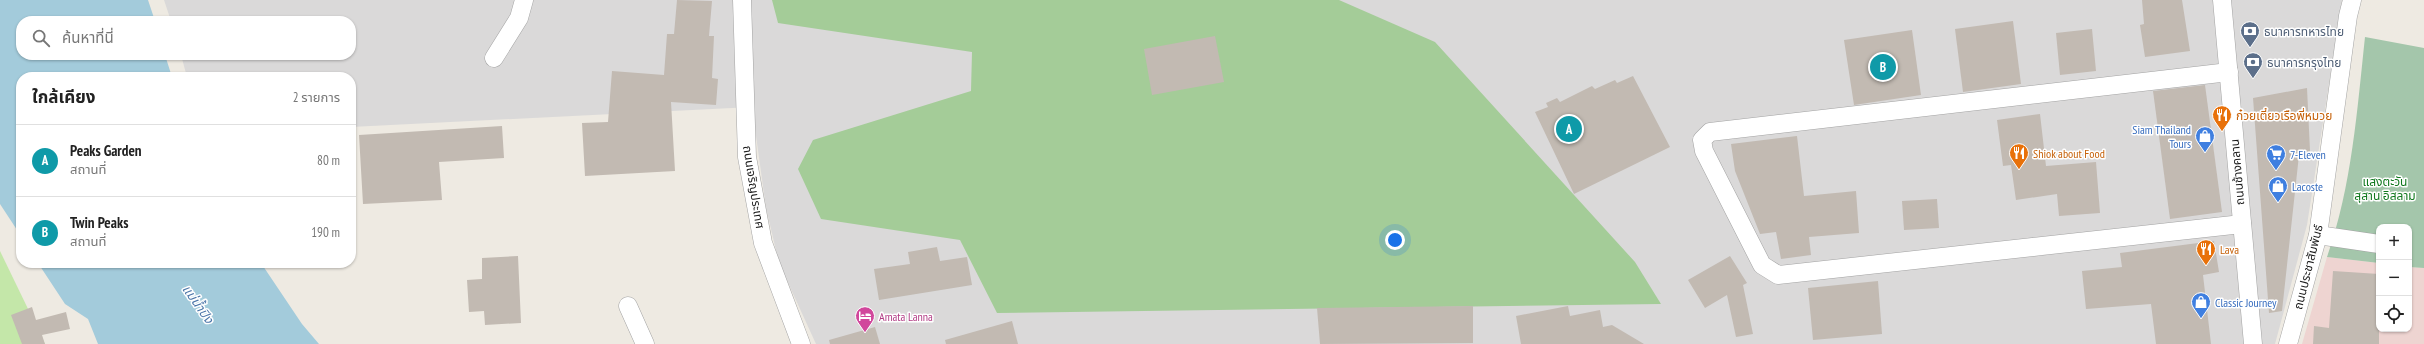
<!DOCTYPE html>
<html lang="th">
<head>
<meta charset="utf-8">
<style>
	body { margin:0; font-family:"PT Sans Narrow","Noto Sans Thai",sans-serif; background:#f2f2f2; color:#222 }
	.controls { position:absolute; right:12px; bottom:12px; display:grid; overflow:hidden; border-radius:8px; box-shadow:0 1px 3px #0004 }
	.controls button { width:36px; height:36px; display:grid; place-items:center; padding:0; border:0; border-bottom:1px solid #e0e0e0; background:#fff; color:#222; font:20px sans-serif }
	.you { position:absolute; left:1395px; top:240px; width:14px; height:14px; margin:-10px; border:3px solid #fff; border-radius:50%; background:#1a73e8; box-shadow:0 0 0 6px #1a73e833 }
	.badge { display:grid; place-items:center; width:26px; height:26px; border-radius:50%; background:#1a73e8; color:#fff; font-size:13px; font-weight:700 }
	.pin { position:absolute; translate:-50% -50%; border:2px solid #fff; box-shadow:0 1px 4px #0006 }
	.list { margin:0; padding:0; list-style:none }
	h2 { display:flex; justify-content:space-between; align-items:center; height:52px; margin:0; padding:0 16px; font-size:17px }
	h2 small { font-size:13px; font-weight:400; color:#767676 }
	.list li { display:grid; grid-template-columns:26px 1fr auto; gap:12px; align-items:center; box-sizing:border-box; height:72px; padding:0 16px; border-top:1px solid #e0e0e0 }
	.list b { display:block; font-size:15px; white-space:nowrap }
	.list p { margin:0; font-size:13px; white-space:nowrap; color:#767676 }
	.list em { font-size:13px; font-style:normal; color:#767676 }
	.icon { flex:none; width:22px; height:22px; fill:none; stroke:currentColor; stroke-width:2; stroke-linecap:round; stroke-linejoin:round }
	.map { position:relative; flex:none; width:2424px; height:344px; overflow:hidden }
	.search { position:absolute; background:#fff; box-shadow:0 1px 3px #0004; left:16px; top:16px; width:340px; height:44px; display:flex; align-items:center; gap:10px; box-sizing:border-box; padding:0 14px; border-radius:16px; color:#767676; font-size:15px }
	.panel { position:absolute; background:#fff; box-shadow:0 1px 3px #0004; left:16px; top:72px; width:340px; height:196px; border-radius:16px }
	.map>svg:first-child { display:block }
	.residential { fill:#dad9d9 }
	.commercial { fill:#eed4d1 }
	.grass { fill:#c4e7a9 }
	.forest { fill:#a4cc98 }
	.cemetery { fill:#a4c6ab }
	.water { fill:#a3cbdb }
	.building { fill:#c2bab2 }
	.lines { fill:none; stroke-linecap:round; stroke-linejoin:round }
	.minor-casing { stroke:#a3a3a3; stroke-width:19 }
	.minor { stroke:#fff; stroke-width:18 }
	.labels { text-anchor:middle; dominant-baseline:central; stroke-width:3; stroke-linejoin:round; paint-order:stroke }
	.service-label { font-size:12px; fill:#4e5e75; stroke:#fff; text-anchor:start }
	.food-label { font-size:12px; fill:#c56008; stroke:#fff; text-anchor:start }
	.shop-label { font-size:12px; fill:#366cbe; stroke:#fff; text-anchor:start }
	.street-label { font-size:12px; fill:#1c1c1c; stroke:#fff }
	.park-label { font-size:12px; fill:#0e771c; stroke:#fff }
	.hotel-label { font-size:12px; fill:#b23c85; stroke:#fff; text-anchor:start }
	.water-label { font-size:13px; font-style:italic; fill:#4c76a9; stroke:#fff }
</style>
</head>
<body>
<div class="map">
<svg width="2424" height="344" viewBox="0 0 2424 344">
	<rect width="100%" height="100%" fill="#eeeae2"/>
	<path class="residential" d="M164,0H2342L2307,225L2275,344H816L779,263L766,208L752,107L351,127V77H187L181,55H351V21H171Z"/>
	<path class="commercial" d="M2327,257L2379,263V329H2409V267L2424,268V344H2302Z"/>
	<path class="grass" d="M0,251L45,344H0Z"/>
	<path class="forest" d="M772,0H1339L1435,42L1635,262L1661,304L997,313L960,240L821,219L798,169L813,140L971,91L972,52L778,23Z"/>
	<path class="cemetery" d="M2365,37L2424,48V268L2409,267V227H2379V263L2327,257C2352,186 2357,111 2365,37Z"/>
	<g class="water">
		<path d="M0,0H148L155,21H21V55H165L172,77H21V236L0,204Z"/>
		<path d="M38,263H261L302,324L319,344H98L88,319L65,304Z"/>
	</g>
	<g class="building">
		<path d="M677,0L712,1L709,36H714L712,78L718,79L716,105L671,102L675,171L585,176L582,123L608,122L612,71L664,75L667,34H674Z"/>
		<path d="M2142,0H2182L2190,51L2145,57L2140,25L2144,24Z"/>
		<path d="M2013,21L2021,84L1963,92L1955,29Z"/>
		<path d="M2092,29L2096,71L2060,75L2056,33Z"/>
		<path d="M1912,30L1921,95L1854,105L1844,40Z"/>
		<path d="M1215,36L1224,82L1152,95L1144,49Z"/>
		<path d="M1633,76L1670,147L1574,194L1535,112L1548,107L1546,103L1557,98L1560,102L1592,86L1595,89L1615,80L1617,83Z"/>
		<path d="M2205,85L2222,212L2170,219L2153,91Z"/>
		<path d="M2307,88L2310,151L2299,155L2282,311L2269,313L2253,98Z"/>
		<path d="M2040,114L2046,166L2096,162L2100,213L2059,216L2057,194L2016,200L2011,165L2003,166L1997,120Z"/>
		<path d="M502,126L504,158L439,162L442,200L363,204L359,135Z"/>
		<path d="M1797,136L1804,196L1856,191L1859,233L1809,237L1811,255L1781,259L1776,232L1760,234L1735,171L1731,144Z"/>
		<path d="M1937,199L1939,228L1904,230L1902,201Z"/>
		<path d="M2214,241L2219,272L2203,275L2211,344H2156L2151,304L2086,309L2082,271L2122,267L2120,253Z"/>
		<path d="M937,247L940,261L967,257L972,285L879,300L874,269L910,264L908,252Z"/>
		<path d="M518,256L521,323L485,325L484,311L469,312L467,280L482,279V258Z"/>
		<path d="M1730,256L1747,283L1743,285L1753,334L1736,337L1727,295L1705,308L1688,280Z"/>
		<path d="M2333,271L2379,274V344H2313L2314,326L2329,328Z"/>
		<path d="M1878,281L1882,334L1813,340L1808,288Z"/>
		<path d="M1473,306V343L1320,344L1317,308Z"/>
		<path d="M1568,306L1570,316L1600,310L1603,327L1612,325L1644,344H1521L1516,316Z"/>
		<path d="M32,307L36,320L66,312L70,329L42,335L45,344H22L11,315Z"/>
		<path d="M1012,321L1018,344H946L945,340Z"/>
		<path d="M875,327L880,344H830L829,340Z"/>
	</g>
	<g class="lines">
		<g class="minor-casing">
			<g id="minor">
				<path d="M742,0L747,157L763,243L801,344"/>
				<path d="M2222,0L2253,344"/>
				<path d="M494,58L519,18L524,0"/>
				<path d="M2229,72L1710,132L1702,140L1704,151L1762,265L1778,275L2242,224"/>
				<path d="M2318,235L2379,244"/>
				<path d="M628,306L645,344"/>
				<path d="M2288,344L2318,235L2348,16L2352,0"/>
			</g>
		</g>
		<use href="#minor" class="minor"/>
	</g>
	<defs>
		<g id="bank-pin" transform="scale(1)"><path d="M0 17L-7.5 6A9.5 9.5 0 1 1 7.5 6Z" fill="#5c6f8a" stroke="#fff"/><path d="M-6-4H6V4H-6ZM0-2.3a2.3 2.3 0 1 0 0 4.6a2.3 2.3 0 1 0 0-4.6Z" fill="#fff"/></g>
		<g id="restaurant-pin" transform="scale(1)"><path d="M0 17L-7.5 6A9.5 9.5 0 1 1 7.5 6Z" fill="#e8710a" stroke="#fff"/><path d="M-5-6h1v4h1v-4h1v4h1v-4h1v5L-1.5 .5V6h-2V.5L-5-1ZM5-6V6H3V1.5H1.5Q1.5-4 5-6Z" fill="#fff"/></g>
		<g id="shop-pin" transform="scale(1)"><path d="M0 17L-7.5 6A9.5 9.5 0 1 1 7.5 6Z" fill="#3f7fe0" stroke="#fff"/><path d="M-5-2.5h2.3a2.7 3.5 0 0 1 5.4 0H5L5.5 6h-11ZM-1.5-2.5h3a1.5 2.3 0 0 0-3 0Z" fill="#fff"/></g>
		<g id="supermarket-pin" transform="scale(1)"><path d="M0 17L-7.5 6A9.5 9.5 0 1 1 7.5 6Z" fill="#3f7fe0" stroke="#fff"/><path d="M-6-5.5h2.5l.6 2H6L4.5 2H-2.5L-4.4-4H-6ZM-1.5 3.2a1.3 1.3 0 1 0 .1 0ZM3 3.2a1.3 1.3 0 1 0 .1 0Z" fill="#fff"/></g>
		<g id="hotel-pin" transform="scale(1)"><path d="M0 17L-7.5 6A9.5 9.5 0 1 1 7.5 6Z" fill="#d1479c" stroke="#fff"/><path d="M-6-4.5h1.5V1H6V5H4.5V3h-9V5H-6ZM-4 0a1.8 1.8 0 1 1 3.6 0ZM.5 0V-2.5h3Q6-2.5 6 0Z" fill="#fff"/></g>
	</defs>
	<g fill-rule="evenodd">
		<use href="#bank-pin" x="2250" y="31"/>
		<use href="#bank-pin" x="2253" y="62"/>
		<use href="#restaurant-pin" x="2222" y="115"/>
		<use href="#shop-pin" x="2205" y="136"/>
		<use href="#restaurant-pin" x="2019" y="153"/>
		<use href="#supermarket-pin" x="2276" y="154"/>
		<use href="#shop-pin" x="2278" y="186"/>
		<use href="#restaurant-pin" x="2206" y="249"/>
		<use href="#shop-pin" x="2201" y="302"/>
		<use href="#hotel-pin" x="865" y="316"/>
	</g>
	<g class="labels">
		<g class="service-label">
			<text x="2264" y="31">ธนาคารทหารไทย</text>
			<text x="2267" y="62">ธนาคารกรุงไทย</text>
		</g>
		<g class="food-label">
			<text x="2236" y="115">ก๋วยเตี๋ยวเรือพี่หมวย</text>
			<text x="2033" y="153">Shiok about Food</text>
			<text x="2220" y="249">Lava</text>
		</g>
		<g class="shop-label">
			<text x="2191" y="129" text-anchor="end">Siam Thailand<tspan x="2191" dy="14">Tours</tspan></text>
			<text x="2290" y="154">7-Eleven</text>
			<text x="2292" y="186">Lacoste</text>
			<text x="2215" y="302">Classic Journey</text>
		</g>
		<g class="street-label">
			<text transform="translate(2237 172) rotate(-95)">ถนนช้างคลาน</text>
			<text transform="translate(754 187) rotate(81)">ถนนเจริญประเทศ</text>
			<text transform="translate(2308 267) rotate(-76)">ถนนประชาสัมพันธ์</text>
		</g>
		<g class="park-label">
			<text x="2385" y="181">แสงตะวัน<tspan x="2385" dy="14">สุสาน อิสลาม</tspan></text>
		</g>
		<g class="hotel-label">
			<text x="879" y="316">Amata Lanna</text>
		</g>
		<g class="water-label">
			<text transform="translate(198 304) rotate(55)">แม่น้ำปิง</text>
		</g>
	</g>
</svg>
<div class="controls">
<button>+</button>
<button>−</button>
<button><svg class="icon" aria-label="locate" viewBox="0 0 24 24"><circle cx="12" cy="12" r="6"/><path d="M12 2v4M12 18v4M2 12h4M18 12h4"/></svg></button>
</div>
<div class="you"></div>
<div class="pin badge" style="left:1569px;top:129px;background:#0f9aa8">A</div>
<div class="pin badge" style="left:1883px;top:67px;background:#0f9aa8">B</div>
<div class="search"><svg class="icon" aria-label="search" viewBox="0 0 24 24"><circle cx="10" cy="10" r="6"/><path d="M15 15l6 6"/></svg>ค้นหาที่นี่</div>
<section class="panel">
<h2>ใกล้เคียง<small>2 รายการ</small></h2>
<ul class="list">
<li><span class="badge" style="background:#0f9aa8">A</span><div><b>Peaks Garden</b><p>สถานที่</p></div><em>80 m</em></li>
<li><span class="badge" style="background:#0f9aa8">B</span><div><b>Twin Peaks</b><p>สถานที่</p></div><em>190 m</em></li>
</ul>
</section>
</div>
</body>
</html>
